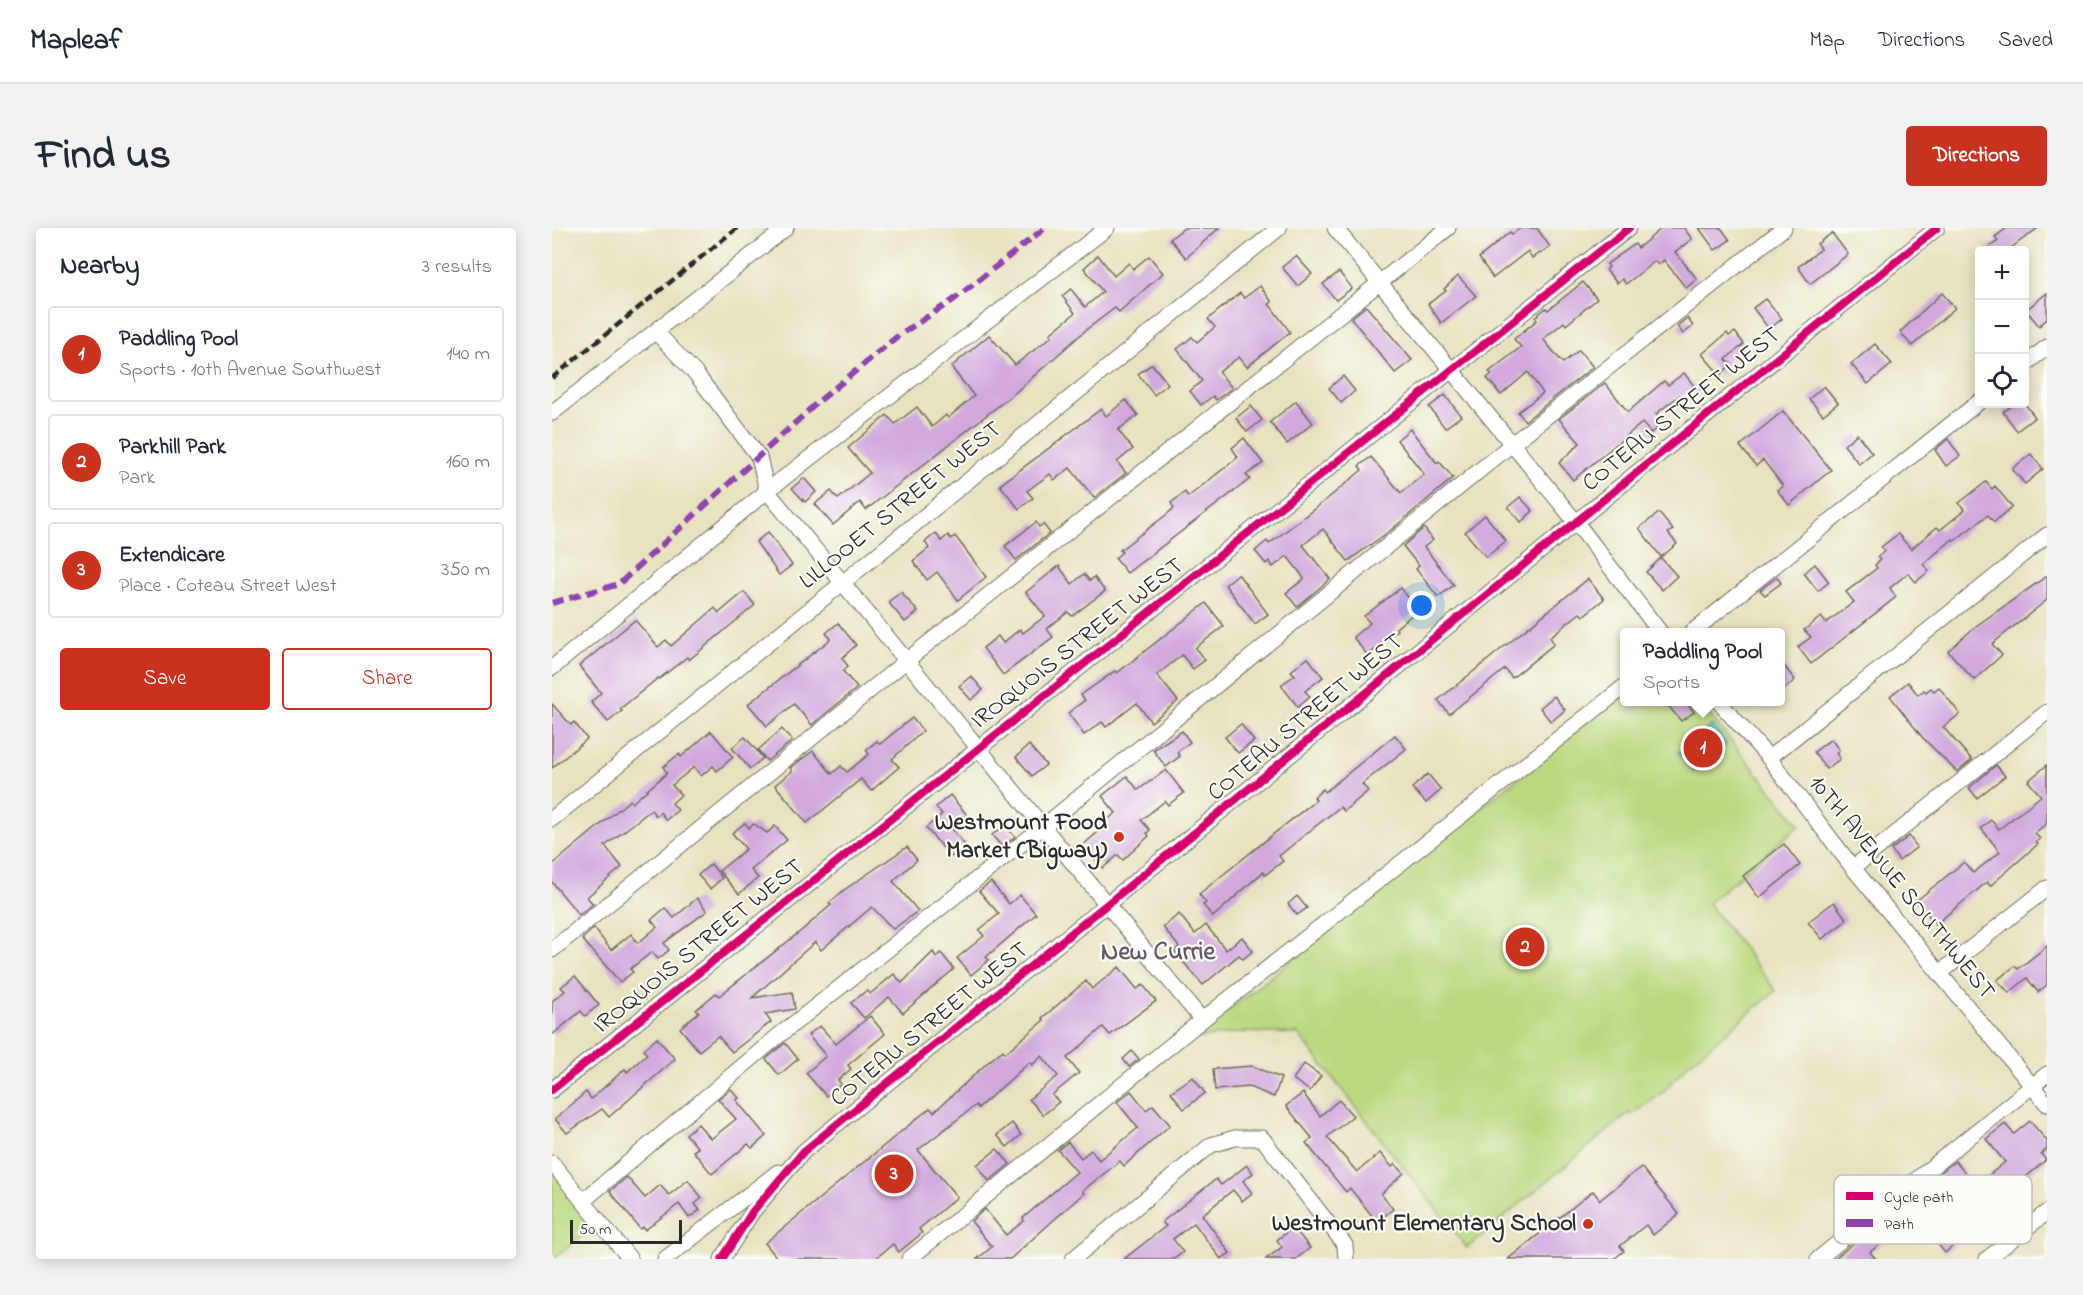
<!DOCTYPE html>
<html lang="en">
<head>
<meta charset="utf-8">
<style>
	body { margin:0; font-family:"Indie Flower",sans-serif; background:#f2f2f3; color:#1f2937 }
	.controls { position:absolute; right:18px; top:18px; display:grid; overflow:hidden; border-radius:6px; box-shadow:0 3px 15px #0003 }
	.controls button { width:54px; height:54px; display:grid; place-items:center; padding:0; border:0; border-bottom:2px solid #e0e1e3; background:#fff; color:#1f2937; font:30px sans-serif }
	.scale { position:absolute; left:18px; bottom:15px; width:112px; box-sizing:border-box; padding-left:6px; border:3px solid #2b2b2b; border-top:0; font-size:16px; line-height:21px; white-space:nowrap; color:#2b2b2b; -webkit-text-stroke:4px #fdfcf7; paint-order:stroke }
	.you { position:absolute; left:870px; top:378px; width:21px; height:21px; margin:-15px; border:4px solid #fff; border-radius:50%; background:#1a73e8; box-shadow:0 0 0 9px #1a73e833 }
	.badge { display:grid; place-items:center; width:39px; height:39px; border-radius:50%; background:#c8321e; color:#fff; font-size:20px; font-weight:700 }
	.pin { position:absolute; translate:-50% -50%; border:3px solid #fff; box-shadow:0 2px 6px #0006 }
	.popup { position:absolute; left:1068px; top:400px; width:165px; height:78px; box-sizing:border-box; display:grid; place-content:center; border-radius:6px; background:#fff; filter:drop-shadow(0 2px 4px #0005); font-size:20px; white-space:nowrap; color:#747a83 }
	.popup b { font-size:22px; color:#1f2937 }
	.popup::after { content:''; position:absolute; left:50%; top:100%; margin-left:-12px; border:12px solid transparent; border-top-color:#fff }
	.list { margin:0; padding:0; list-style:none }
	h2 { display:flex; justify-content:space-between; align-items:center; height:78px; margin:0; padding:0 24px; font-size:26px }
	h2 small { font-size:20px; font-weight:400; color:#747a83 }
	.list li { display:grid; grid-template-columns:39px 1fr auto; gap:18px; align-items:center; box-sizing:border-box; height:96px; margin:0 12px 12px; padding:0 12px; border:2px solid #e0e1e3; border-radius:6px }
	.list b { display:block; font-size:22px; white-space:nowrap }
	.list p { margin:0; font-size:20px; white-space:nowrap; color:#747a83 }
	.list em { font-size:20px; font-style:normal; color:#747a83 }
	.actions { display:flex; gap:12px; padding:18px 24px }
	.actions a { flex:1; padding:14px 0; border:2px solid #c8321e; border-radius:6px; text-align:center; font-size:21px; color:#c8321e }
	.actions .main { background:#c8321e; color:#fff }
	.icon { flex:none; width:33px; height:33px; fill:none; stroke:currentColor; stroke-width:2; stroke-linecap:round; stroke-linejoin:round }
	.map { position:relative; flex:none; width:1495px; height:1031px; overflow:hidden; border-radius:6px }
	header { display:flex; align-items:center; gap:36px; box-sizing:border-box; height:84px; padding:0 30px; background:#fff; border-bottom:2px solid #e0e1e3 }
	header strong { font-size:28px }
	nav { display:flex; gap:33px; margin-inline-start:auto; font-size:21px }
	.intro { display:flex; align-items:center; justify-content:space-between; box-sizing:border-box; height:144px; padding:0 36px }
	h1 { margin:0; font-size:42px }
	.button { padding:15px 27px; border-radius:6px; background:#c8321e; color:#fff; font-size:21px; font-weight:700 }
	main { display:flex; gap:36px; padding:0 36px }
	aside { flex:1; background:#fff; border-radius:6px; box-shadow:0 3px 15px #0003 }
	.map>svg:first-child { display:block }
	.green { fill:#bad87e; stroke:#728254; stroke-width:1.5 }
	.water { fill:#4cb8c7; stroke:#3c7279; stroke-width:1.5 }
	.building { fill:#d1a9dd }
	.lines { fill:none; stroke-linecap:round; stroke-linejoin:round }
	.minor-casing { stroke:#6d6b5f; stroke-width:17 }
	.minor { stroke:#fff; stroke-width:15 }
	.rail { stroke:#2b2b2b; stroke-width:4.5; stroke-dasharray:9 4.5; stroke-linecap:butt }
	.quiet { stroke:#8e44ad; stroke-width:6; stroke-dasharray:12 6; stroke-linecap:butt }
	.cycleway-casing { stroke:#fdfcf7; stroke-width:11 }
	.cycleway { stroke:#d6006c; stroke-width:8 }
	.poi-dot { fill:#c8321e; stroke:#fdfcf7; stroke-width:2 }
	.labels { text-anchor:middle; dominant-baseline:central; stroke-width:4.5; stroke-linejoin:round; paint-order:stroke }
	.street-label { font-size:24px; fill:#2b2b2b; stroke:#fdfcf7 }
	.poi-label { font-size:24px; font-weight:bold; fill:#2b2b2b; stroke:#fdfcf7; text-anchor:end }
	.neighbourhood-label { font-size:26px; font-weight:bold; fill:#655769; stroke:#fdfcf7 }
	.key { fill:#fdfcf7; stroke:#bebdba; stroke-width:1.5 }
	.key-label { font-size:16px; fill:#2b2b2b }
</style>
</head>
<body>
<header>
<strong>Mapleaf</strong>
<nav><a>Map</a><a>Directions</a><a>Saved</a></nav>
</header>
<div class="intro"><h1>Find us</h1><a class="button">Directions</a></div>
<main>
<aside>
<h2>Nearby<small>3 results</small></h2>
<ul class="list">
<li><span class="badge">1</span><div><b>Paddling Pool</b><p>Sports · 10th Avenue Southwest</p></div><em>140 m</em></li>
<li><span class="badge">2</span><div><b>Parkhill Park</b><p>Park</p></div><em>160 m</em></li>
<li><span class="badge">3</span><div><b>Extendicare</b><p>Place · Coteau Street West</p></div><em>350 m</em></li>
</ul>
<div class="actions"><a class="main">Save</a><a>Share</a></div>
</aside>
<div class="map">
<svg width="1495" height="1031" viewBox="0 0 1495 1031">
	<rect width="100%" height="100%" fill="#fdfcf7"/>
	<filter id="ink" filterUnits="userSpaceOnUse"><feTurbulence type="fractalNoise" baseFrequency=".0167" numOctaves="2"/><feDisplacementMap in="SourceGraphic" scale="12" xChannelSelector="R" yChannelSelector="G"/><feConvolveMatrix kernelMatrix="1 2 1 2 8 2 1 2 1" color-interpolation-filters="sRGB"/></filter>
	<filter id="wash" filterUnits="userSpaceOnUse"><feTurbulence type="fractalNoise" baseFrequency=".008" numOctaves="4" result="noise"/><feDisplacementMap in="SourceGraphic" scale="24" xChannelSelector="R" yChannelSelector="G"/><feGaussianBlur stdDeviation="1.35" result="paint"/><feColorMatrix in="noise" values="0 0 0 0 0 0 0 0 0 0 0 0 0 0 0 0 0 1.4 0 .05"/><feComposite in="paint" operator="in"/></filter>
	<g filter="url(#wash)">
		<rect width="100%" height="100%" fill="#e7e2c0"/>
		<g class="green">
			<path d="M1073,464V474H1147L1248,597L1156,675L1224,763L1137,835L1110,865L1079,887L1077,885L915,1020L746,806L692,804L641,811Z"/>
			<path d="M0,938L46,994L2,1031H0Z"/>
		</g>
		<path class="water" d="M1160,497L1175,516L1142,543L1126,524Z"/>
		<g id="blocks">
			<g class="building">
				<path d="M632,0H667L634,30L618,11Z"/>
				<path d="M969,0H985L998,19L980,30L976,23L941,50L927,30L958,4L960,6Z"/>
				<path d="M1110,0H1132L1140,11L1123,24L1145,51L1134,60L1112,32L1106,37L1103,33L1074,56L1070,51L1065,55L1054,42L1057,39L1055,36L1083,16L1086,20Z"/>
				<path d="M1147,0H1169L1178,12L1163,22Z"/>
				<path d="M1455,0H1486L1456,22H1433L1446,13L1443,9Z"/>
				<path d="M1280,5L1296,26L1258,56L1246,39L1269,21L1265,16Z"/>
				<path d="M546,27L562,48L577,35L581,41L597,28L611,45L567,84L563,80L535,101L465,163L314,282L308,274L281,297L263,276L279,263L286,271L318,245L296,220L335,187L343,196L365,179L380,199L394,187L396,190L422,168L399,139L437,107L463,137L500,108L498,106L523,85L510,68L519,61L533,79L551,64L532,40Z"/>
				<path d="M744,28L760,46L746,58L730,39Z"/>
				<path d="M787,44L800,60L784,72L771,56Z"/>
				<path d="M906,48L924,68L889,95L876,76L894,63L892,61Z"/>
				<path d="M1031,54L1045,71L1014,97L1012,94L991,111L1011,135L1027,122L1041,139L973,193L966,184L991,165L976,144L949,167L935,150L940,146L937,144L969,119L962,111L985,92L983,89L994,80L996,82Z"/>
				<path d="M708,58L720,74L717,76L738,104L695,139L687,129L667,144L680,160L664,172L661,168L649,177L638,163L650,153L625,121L640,109L645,114L663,99L656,91L688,65L692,70Z"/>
				<path d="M1390,65L1403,80L1360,118L1348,104Z"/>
				<path d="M1495,65V91L1487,98L1474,82Z"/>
				<path d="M1213,71L1230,91L1217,101L1201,80Z"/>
				<path d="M814,78L860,132L843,145L799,90Z"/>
				<path d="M1135,90L1141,98L1131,106L1125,98Z"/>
				<path d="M1183,104L1192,116L1174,131L1179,137L1168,147L1150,126L1175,105L1177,108Z"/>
				<path d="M1323,116L1340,136L1316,156L1299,136Z"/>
				<path d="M600,136L616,156L602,167L586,146Z"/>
				<path d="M1132,145L1147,164L1134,174L1128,167L1104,186L1111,195L1099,205L1090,195L1021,252L1007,235L1028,215L1007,191L1053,155L1076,184L1112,153L1116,157Z"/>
				<path d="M791,148L803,163L789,175L777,160Z"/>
				<path d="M1272,158L1286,175L1271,187L1257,171Z"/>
				<path d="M893,167L909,188L893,200L877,179Z"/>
				<path d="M574,172L586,187L566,202L581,221L565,234L574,245L542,270L518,240L502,252L498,246L475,263L481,270L467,281L448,257L549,181L554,188Z"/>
				<path d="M744,173L761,195L735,216L718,194Z"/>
				<path d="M1463,176H1473L1483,189L1465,203L1451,184Z"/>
				<path d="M699,178L710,192L695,204L684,190Z"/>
				<path d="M1231,183L1279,242L1237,277L1225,262L1231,258L1211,232L1204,238L1188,218Z"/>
				<path d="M858,201L885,235L887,233L901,250L839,302L796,333L771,301L751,317L778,351L745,379L734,365L752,351L749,346L735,328L721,339L717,333L714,336L703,323L715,313L717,316L775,271L810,242L807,238L819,229L849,265L872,246L845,212Z"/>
				<path d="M1305,206L1320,225L1307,236L1292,217Z"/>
				<path d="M692,210L711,235L694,247L698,251L575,345L563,330L570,324L568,322L614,287L622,280L619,275L633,264L636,269L686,229L680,220Z"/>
				<path d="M1396,211L1408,228L1394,238L1383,222Z"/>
				<path d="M1479,226L1491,241L1473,256L1460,241Z"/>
				<path d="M252,250L264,264L253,274L240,260Z"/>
				<path d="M1434,254L1440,261L1443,258L1460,279L1442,294L1436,287L1402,313L1401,311L1371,336L1377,343L1364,354L1356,345L1338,360L1344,369L1259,436L1246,419L1259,409L1252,402L1269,389L1274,395L1302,374L1294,364L1325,340L1323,337L1328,332L1325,329L1333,323L1329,319L1346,306L1359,321L1385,299L1388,302L1413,282L1407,275Z"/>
				<path d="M968,269L981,283L969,294L956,279Z"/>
				<path d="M1107,285L1121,302L1116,305L1125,316L1109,329L1087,300Z"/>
				<path d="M933,287L954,313L934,329L913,304Z"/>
				<path d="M484,294L487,299L491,296L498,305L464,332L453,318Z"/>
				<path d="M872,300L881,312L872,319L902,357L886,369L864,341L867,338L851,318Z"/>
				<path d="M216,304L240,337L227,347L204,314Z"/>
				<path d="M384,305L389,313L396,307L399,311L403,308L434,349L406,372L385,344L375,352L361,333L377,320L373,314Z"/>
				<path d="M1109,330L1125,348L1110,362L1094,344Z"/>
				<path d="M1263,336L1277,354L1266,363L1252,345Z"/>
				<path d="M507,338L520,356L532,346L538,353L542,349L553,363L520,388L516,384L495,401L501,409L451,447L431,420L446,408L451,415L468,401L471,405L493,388L474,364Z"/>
				<path d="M686,346L716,386L703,396L673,357Z"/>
				<path d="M1495,348V372L1440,416L1450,427L1422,452L1396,423L1424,398Z"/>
				<path d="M1225,349L1229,355L1213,367L1208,362Z"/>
				<path d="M1036,351L1052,371L1031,388L1028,385L998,409L1002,416L960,450L953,441L897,486L886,472Z"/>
				<path d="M849,360L866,382L844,400L845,402L816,428L801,409L818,395L812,388Z"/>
				<path d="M192,364L203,377L137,432L135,429L107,451L106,450L68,481L70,483L56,494L39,474L49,465L27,438L83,392L106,419L114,412L119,418L163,380L167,385Z"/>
				<path d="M349,364L366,384L353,394L336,374Z"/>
				<path d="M654,375L672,398L643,420L653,432L641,441L630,427L605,447L626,473L599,494L585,475L554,499L550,494L532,507L516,485L533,472L529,467L563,443L565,445Z"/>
				<path d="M286,395L304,417L290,430L296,438L291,443L305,460L260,497L242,476L215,498L196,476L279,411L274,405Z"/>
				<path d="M756,430L771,449L753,463L758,469L746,479L729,457L743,447L739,443Z"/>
				<path d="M1229,434L1243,452L1229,464Z"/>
				<path d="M419,448L431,462L419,472L407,458Z"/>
				<path d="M1356,454L1366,467L1372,462L1374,464L1379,460L1382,463L1387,459L1408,486L1391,499L1420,532L1405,544L1370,509L1338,468Z"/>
				<path d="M1002,468L1013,482L999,494L988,480Z"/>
				<path d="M1113,474H1134L1142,484L1129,493Z"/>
				<path d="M0,476L19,497L22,494L35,511L0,540Z"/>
				<path d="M360,490L371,503L340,531L347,539L319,563L309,551L255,595L223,557L240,543L238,540L261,523L280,546L289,538L295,544L317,526L314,522L325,513L328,516Z"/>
				<path d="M689,496L702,513L686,525L673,509Z"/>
				<path d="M230,501L240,513L215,533L206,522Z"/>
				<path d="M159,503L181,529L165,543L161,538L149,548L142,539L120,557L129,567L120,575L126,582L114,592L108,584L104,588L99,582L53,618L70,639L35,669L41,676L27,687L0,654V637L78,572L80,575L115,545L111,539L127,526L129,529Z"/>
				<path d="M630,503L638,514L625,524L628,528L614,539L601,522Z"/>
				<path d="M843,507L854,521L810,556L816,563L792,583L788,579L760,601L727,628L731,633L713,647L711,644L661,689L651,677L654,675L647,666L764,572L762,569L771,561L773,564Z"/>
				<path d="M193,509L211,530L198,541L180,520Z"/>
				<path d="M1279,511L1287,522L1284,525L1288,531L1274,541L1262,524Z"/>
				<path d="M477,517L494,537L480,548L464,529Z"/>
				<path d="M1444,537L1453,548L1425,570L1417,560Z"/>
				<path d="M1495,537V595L1483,605L1488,611L1484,614L1486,616L1438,658L1435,654L1384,696L1364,673L1412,634L1421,645L1448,624L1429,600L1439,592L1447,601L1489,568L1476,553Z"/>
				<path d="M614,542L632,565L616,577L613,573L589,592L598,602L595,605L597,608L571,632L566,627L551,640L531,617L547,603L545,600L564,585L550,568L575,548L586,562Z"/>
				<path d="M876,546L889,562L874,575L860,560Z"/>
				<path d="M398,567L415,587L399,600L413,617L399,629L374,600L390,586L384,579Z"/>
				<path d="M193,595L197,600L202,596L215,605L223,598L235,612L199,642L206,650L187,666L167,643L194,621L180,605Z"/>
				<path d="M453,597L463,609L450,619L440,607Z"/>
				<path d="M1357,608L1365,619L1347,633L1339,622Z"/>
				<path d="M1232,616L1248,637L1207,670L1191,648Z"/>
				<path d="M355,619L365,632L341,653L366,683L341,701L320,679L269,722L263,714L200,770L240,764L243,781L213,786L219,794L180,824L166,808L147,823L128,800L147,784L144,782L164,765L167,768L249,703L279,677L277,675L292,662Z"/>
				<path d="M159,636L170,650L158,661L146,647Z"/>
				<path d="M439,654L457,676L468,667L484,686L434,729L437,732L419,747L405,730L432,708L427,702L447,686L427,663Z"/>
				<path d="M745,668L755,680L745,687L736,676Z"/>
				<path d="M145,670L155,683L112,715L117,722L106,731L100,724L78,741L81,744L68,754L30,711L42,700L59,722L79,706L86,715L105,699L99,692L113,680L122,690Z"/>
				<path d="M1282,674L1295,692L1270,711L1256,694Z"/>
				<path d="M627,686L643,706L654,697L674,722L690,709L701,723L691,731L687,727L651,757L622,723L627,719L611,699Z"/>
				<path d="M1495,718V757L1486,764L1475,750L1457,765L1445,752L1463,738L1466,741Z"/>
				<path d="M381,724L384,729L389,725L402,741L351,785L337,769L312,790L299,775L315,762L318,766L342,746L350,755Z"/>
				<path d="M567,739L585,761L591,757L604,773L558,807L551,799L515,830L527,845L500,867L507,874L491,887L477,871L506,848L490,828L480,837L478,834L426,880L424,877L366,922L405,969L367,1001L370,1005L347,1024L341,1016L323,1031H226L213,1015L378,880L382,884L435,835L451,822L453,825L492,792L490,790L534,753L540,761Z"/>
				<path d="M23,748L47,777L33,788L29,783L0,807V773L13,763L9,759Z"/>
				<path d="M318,788L333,806L296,837L299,841L286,852L289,856L274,868L254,845L274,828L256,807L268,798L284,816Z"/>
				<path d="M105,810L123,831L57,889L50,881L15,905L3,891L34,864L39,871L73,841L75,844L95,826L91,822Z"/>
				<path d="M233,815L246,831L227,847L214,831Z"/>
				<path d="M580,823L587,831L577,839L571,831Z"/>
				<path d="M752,836L769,848L758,863L741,851Z"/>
				<path d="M700,838L729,850L722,869L697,859L663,862L661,841Z"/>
				<path d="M641,849L653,865L632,881L619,864Z"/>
				<path d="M179,861L187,870L184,872L214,908L200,920L196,916L160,946L141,923L146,920L134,906L146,896L159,911L184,891L166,871Z"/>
				<path d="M579,863L594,882L601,877L618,897L572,938L568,933L530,963L532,965L458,1031H425L440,1019L419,993L433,981L454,1007L472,993L471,990L525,944L506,922L516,914L529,930L539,922L547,932L586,900L565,874Z"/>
				<path d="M751,865L768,888L787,872L801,888L775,909L805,944L828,925L840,939L843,936L852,945L829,966L841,981L825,994L798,960L794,964L754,915L760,910L734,878Z"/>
				<path d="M1478,893L1495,913V921L1489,926L1494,932L1399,1012L1403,1016L1393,1025L1376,1004L1416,974L1402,956L1382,972L1379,968L1363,981L1355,971L1403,933L1424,958L1453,934L1434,911L1453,896L1462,906Z"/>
				<path d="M460,895L469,907L455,919L445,907Z"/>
				<path d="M445,921L458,936L437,953L425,937Z"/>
				<path d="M695,937L701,945L691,953L700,965L690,973L681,962L650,987L678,1025L669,1031L642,995L621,1011L631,1024L622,1031H572L614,998L610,994L664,951L669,957Z"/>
				<path d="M1089,939L1127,986L1101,1007L1094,997L1068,1018L1072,1023L1062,1031H956L1041,963L1048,972Z"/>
				<path d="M75,949L93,970L108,957L117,967L136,952L150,970L143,976L148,982L137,990L127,976L93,1002L91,999L88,1001L58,963Z"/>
				<path d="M1328,994L1338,1008L1318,1024L1324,1031H1282Z"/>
				<path d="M741,999L758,1020L744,1031H714L730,1019L725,1012Z"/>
			</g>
		</g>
	</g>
	<g filter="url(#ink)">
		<use href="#blocks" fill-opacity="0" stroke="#6d6b5f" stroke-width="1.5"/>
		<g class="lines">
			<g class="minor-casing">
				<g id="minor">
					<path d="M783,0L1023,293L1108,404"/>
					<path d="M104,104L144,146L207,229L215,263L650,792"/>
					<path d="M1472,137L1495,119"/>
					<path d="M0,185L234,0"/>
					<path d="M1140,404L1428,173"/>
					<path d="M0,440L215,263L555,0"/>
					<path d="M1167,474L1217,530L1301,640L1495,876"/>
					<path d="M1217,530L1495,307"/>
					<path d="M0,591L727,0"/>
					<path d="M1301,640L1495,484"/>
					<path d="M0,722L354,433L896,0"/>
					<path d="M1389,744L1495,660"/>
					<path d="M0,862L1077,0"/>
					<path d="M0,935L78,1031"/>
					<path d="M31,973L225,809L492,598L960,216L1232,0"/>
					<path d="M113,1031L226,944"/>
					<path d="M170,1031L201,983L252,923L1385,0"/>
					<path d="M357,1031L650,792L1073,458"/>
					<path d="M521,1031L659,917L683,910H710L793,1017L794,1031"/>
					<path d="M1266,1031L1495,846"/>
					<path d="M1435,1031L1495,984"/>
				</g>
			</g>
			<use href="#minor" class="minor"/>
			<path class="rail" d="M0,150L185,0"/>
			<path class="quiet" d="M0,375L67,356L266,174L347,107L400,73L493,0"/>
			<g class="cycleway-casing">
				<g id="cycleway">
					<path d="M0,862L1077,0"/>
					<path d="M170,1031L201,983L252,923L1385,0"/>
				</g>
			</g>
			<use href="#cycleway" class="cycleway"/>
		</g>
	</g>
	<g class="poi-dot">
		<circle cx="567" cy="609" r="6"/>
		<circle cx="1036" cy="996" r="6"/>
	</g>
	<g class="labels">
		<g class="street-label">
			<text transform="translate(1130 182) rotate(-39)">COTEAU STREET WEST</text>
			<text transform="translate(349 278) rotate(-39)">LILLOOET STREET WEST</text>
			<text transform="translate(526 416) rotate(-38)">IROQUOIS STREET WEST</text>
			<text transform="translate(754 490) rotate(-40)">COTEAU STREET WEST</text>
			<text transform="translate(1349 660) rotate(51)">10TH AVENUE SOUTHWEST</text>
			<text transform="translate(147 719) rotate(-39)">IROQUOIS STREET WEST</text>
			<text transform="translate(378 797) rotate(-39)">COTEAU STREET WEST</text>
		</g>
		<g class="poi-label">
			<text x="555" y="595">Westmount Food<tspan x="555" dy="28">Market (Bigway)</tspan></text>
			<text x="1024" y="996">Westmount Elementary School</text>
		</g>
		<g class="neighbourhood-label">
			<text x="606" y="725">New Currie</text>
		</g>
	</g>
	<rect x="1282" y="947" width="198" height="69" rx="9" class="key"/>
	<rect x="1294" y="964" width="27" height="8" fill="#d6006c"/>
	<rect x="1294" y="991" width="27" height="8" fill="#8e44ad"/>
	<g class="key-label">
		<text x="1332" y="974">Cycle path</text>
		<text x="1332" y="1001">Path</text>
	</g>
</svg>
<div class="controls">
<button>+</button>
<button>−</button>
<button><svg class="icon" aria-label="locate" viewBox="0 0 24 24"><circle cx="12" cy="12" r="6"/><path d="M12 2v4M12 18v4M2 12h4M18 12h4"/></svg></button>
</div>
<div class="scale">50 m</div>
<div class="you"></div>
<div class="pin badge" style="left:1151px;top:520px">1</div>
<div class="popup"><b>Paddling Pool</b>Sports</div>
<div class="pin badge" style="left:973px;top:719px">2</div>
<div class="pin badge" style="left:342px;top:946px">3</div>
</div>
</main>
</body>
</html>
